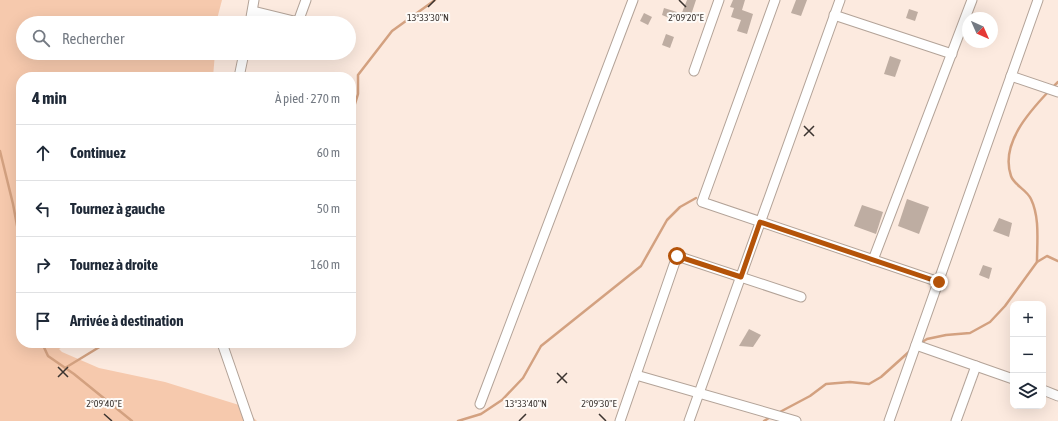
<!DOCTYPE html>
<html lang="fr">
<head>
<meta charset="utf-8">
<style>
	body { margin:0; font-family:"Asap Condensed",sans-serif; background:#f2f2f3; color:#1f2937 }
	.controls { position:absolute; right:12px; bottom:12px; display:grid; overflow:hidden; border-radius:8px; box-shadow:0 4px 16px #0002 }
	.controls button { width:36px; height:36px; display:grid; place-items:center; padding:0; border:0; border-bottom:1px solid #e0e1e3; background:#fff; color:#1f2937; font:20px sans-serif }
	.compass { position:absolute; left:962px; top:12px; width:36px; height:36px; border-radius:50%; background:#fff; box-shadow:0 4px 16px #0002; rotate:135deg }
	.stop { position:absolute; width:12px; height:12px; margin:-9px; border:3px solid #b45309; border-radius:50%; background:#fff }
	.stop.end { background:#b45309; border-color:#fff; box-shadow:0 1px 4px #0008 }
	.list { margin:0; padding:0; list-style:none }
	h2 { display:flex; justify-content:space-between; align-items:center; height:52px; margin:0; padding:0 16px; font-size:17px }
	h2 small { font-size:13px; font-weight:400; color:#747a83 }
	.list li { display:grid; grid-template-columns:26px 1fr auto; gap:12px; align-items:center; box-sizing:border-box; height:56px; padding:0 16px; border-top:1px solid #e0e1e3 }
	.list b { display:block; font-size:15px; white-space:nowrap }
	.list em { font-size:13px; font-style:normal; color:#747a83 }
	.icon { flex:none; width:22px; height:22px; fill:none; stroke:currentColor; stroke-width:2; stroke-linecap:round; stroke-linejoin:round }
	.map { position:relative; flex:none; width:1058px; height:421px; overflow:hidden }
	.search { position:absolute; background:#fff; box-shadow:0 4px 16px #0002; left:16px; top:16px; width:340px; height:44px; display:flex; align-items:center; gap:10px; box-sizing:border-box; padding:0 14px; border-radius:22px; color:#747a83; font-size:15px }
	.panel { position:absolute; background:#fff; box-shadow:0 4px 16px #0002; left:16px; top:72px; width:340px; height:276px; border-radius:16px }
	.map>svg:first-child { display:block }
	.green { fill:#f6c9ad }
	.lines { fill:none; stroke-linecap:round; stroke-linejoin:round }
	.stream { stroke:#d3a180; stroke-width:2.5 }
	.building { fill:#beada2 }
	.minor-casing { stroke:#b3a398; stroke-width:11 }
	.minor { stroke:#fff; stroke-width:9 }
	.route { stroke:#b45309; stroke-width:5 }
	.ticks { fill:none; stroke:#3b3430; stroke-width:1.5 }
	.ticks-label { font-size:10px; text-anchor:middle; fill:#3b3430; stroke:#fefbf8; stroke-width:4; stroke-linejoin:round; paint-order:stroke }
</style>
</head>
<body>
<div class="map">
<svg width="1058" height="421" viewBox="0 0 1058 421">
	<rect width="100%" height="100%" fill="#fceadf"/>
	<path class="green" d="M0,0H222L216,23H23V53H215L213,77H21V343H70L59,349L62,352L99,368L165,382L239,405L257,421H0Z"/>
	<g class="lines">
		<g class="stream">
			<path d="M1053,87L1058,82"/>
			<path d="M351,117L358,94V75L392,31L435,0"/>
			<path d="M0,151L13,204L21,247"/>
			<path d="M1037,262C1037,241 1040,218 1031,199C1027,190 1014,185 1011,176C1000,144 1029,112 1049,91"/>
			<path d="M42,343L48,356L74,374L132,421"/>
			<path d="M919,344L927,339L946,335L970,333L990,322L1005,306L1037,262L1047,256L1058,261"/>
			<path d="M65,368L106,343"/>
			<path d="M778,413L810,396L826,384L850,382L869,384L881,377L911,350"/>
			<path d="M458,421L481,414L502,400L523,378L541,346L641,266L667,220L680,207L696,198"/>
			<path d="M764,421L772,416"/>
		</g>
	</g>
	<g class="building">
		<path d="M687,0H696L690,18L681,15Z"/>
		<path d="M733,0H745L742,10L753,14L747,34L737,31L741,20L731,17L734,8L730,7Z"/>
		<path d="M796,0H807L801,16L791,13Z"/>
		<path d="M664,8L677,12L674,20L662,15Z"/>
		<path d="M909,9L918,12L915,21L906,18Z"/>
		<path d="M644,13L652,17L648,25L640,21Z"/>
		<path d="M666,34L674,37L670,48L662,45Z"/>
		<path d="M890,56L901,60L895,77L884,74Z"/>
		<path d="M907,199L929,207L919,234L898,226Z"/>
		<path d="M862,205L883,212L876,234L854,226Z"/>
		<path d="M999,218L1012,223L1009,237L993,231Z"/>
		<path d="M983,265L992,268L989,279L979,275Z"/>
		<path d="M749,329L761,335L753,347L739,346Z"/>
	</g>
	<g class="lines">
		<g class="minor-casing">
			<g id="minor">
				<path d="M775,0L702,202L939,282"/>
				<path d="M253,11L298,22L306,0"/>
				<path d="M834,15L952,54"/>
				<path d="M250,23L254,0"/>
				<path d="M694,71L719,0"/>
				<path d="M1011,76L1058,92"/>
				<path d="M239,77L244,53"/>
				<path d="M873,260L972,0"/>
				<path d="M222,343L249,421"/>
				<path d="M916,345L1013,379"/>
				<path d="M636,375L796,421"/>
				<path d="M1043,390L1058,396"/>
				<path d="M480,404L633,0"/>
				<path d="M620,421L677,256L801,297"/>
				<path d="M689,421L840,0"/>
				<path d="M889,421L1038,0"/>
				<path d="M956,421L976,366"/>
			</g>
		</g>
		<use href="#minor" class="minor"/>
	</g>
	<g class="lines">
		<path class="route" d="M677,256L741,277L760,222L939,282"/>
	</g>
	<path class="ticks" d="M679,0L686,7M428,7L435,0M804,126L814,136M804,136L814,126M58,367L68,377M557,373L567,383M58,377L68,367M557,383L567,373M104,414L112,421M599,414L606,421M519,421L526,414"/>
	<g class="ticks-label">
		<text x="428" y="21">13°33'30"N</text>
		<text x="686" y="21">2°09'20"E</text>
		<text x="104" y="407">2°09'40"E</text>
		<text x="526" y="407">13°33'40"N</text>
		<text x="599" y="407">2°09'30"E</text>
	</g>
</svg>
<div class="controls">
<button>+</button>
<button>−</button>
<button><svg class="icon" aria-label="layers" viewBox="0 0 24 24"><path d="M12 4l9 5-9 5-9-5zM3 14l9 5 9-5"/></svg></button>
</div>
<svg class="compass" viewBox="-18 -18 36 36"><path d="M0-13l5 13h-10z" fill="#e53935"/><path d="M0 13l5-13h-10z" fill="#747a83"/></svg>
<div class="stop" style="left:677px;top:256px"></div>
<div class="stop end" style="left:939px;top:282px"></div>
<div class="search"><svg class="icon" aria-label="search" viewBox="0 0 24 24"><circle cx="10" cy="10" r="6"/><path d="M15 15l6 6"/></svg>Rechercher</div>
<section class="panel">
<h2>4 min<small>À pied · 270 m</small></h2>
<ul class="list">
<li><svg class="icon" aria-label="ahead" viewBox="0 0 24 24"><path d="M12 20V5M6 11l6-6 6 6"/></svg><div><b>Continuez</b></div><em>60 m</em></li>
<li><svg class="icon" aria-label="left" viewBox="0 0 24 24"><path d="M17 20v-9H6M10 6l-5 5 5 5"/></svg><div><b>Tournez à gauche</b></div><em>50 m</em></li>
<li><svg class="icon" aria-label="right" viewBox="0 0 24 24"><path d="M7 20v-9h11M14 6l5 5-5 5"/></svg><div><b>Tournez à droite</b></div><em>160 m</em></li>
<li><svg class="icon" aria-label="arrive" viewBox="0 0 24 24"><path d="M6 21V4h12l-3 4 3 4H6"/></svg><div><b>Arrivée à destination</b></div></li>
</ul>
</section>
</div>
</body>
</html>
